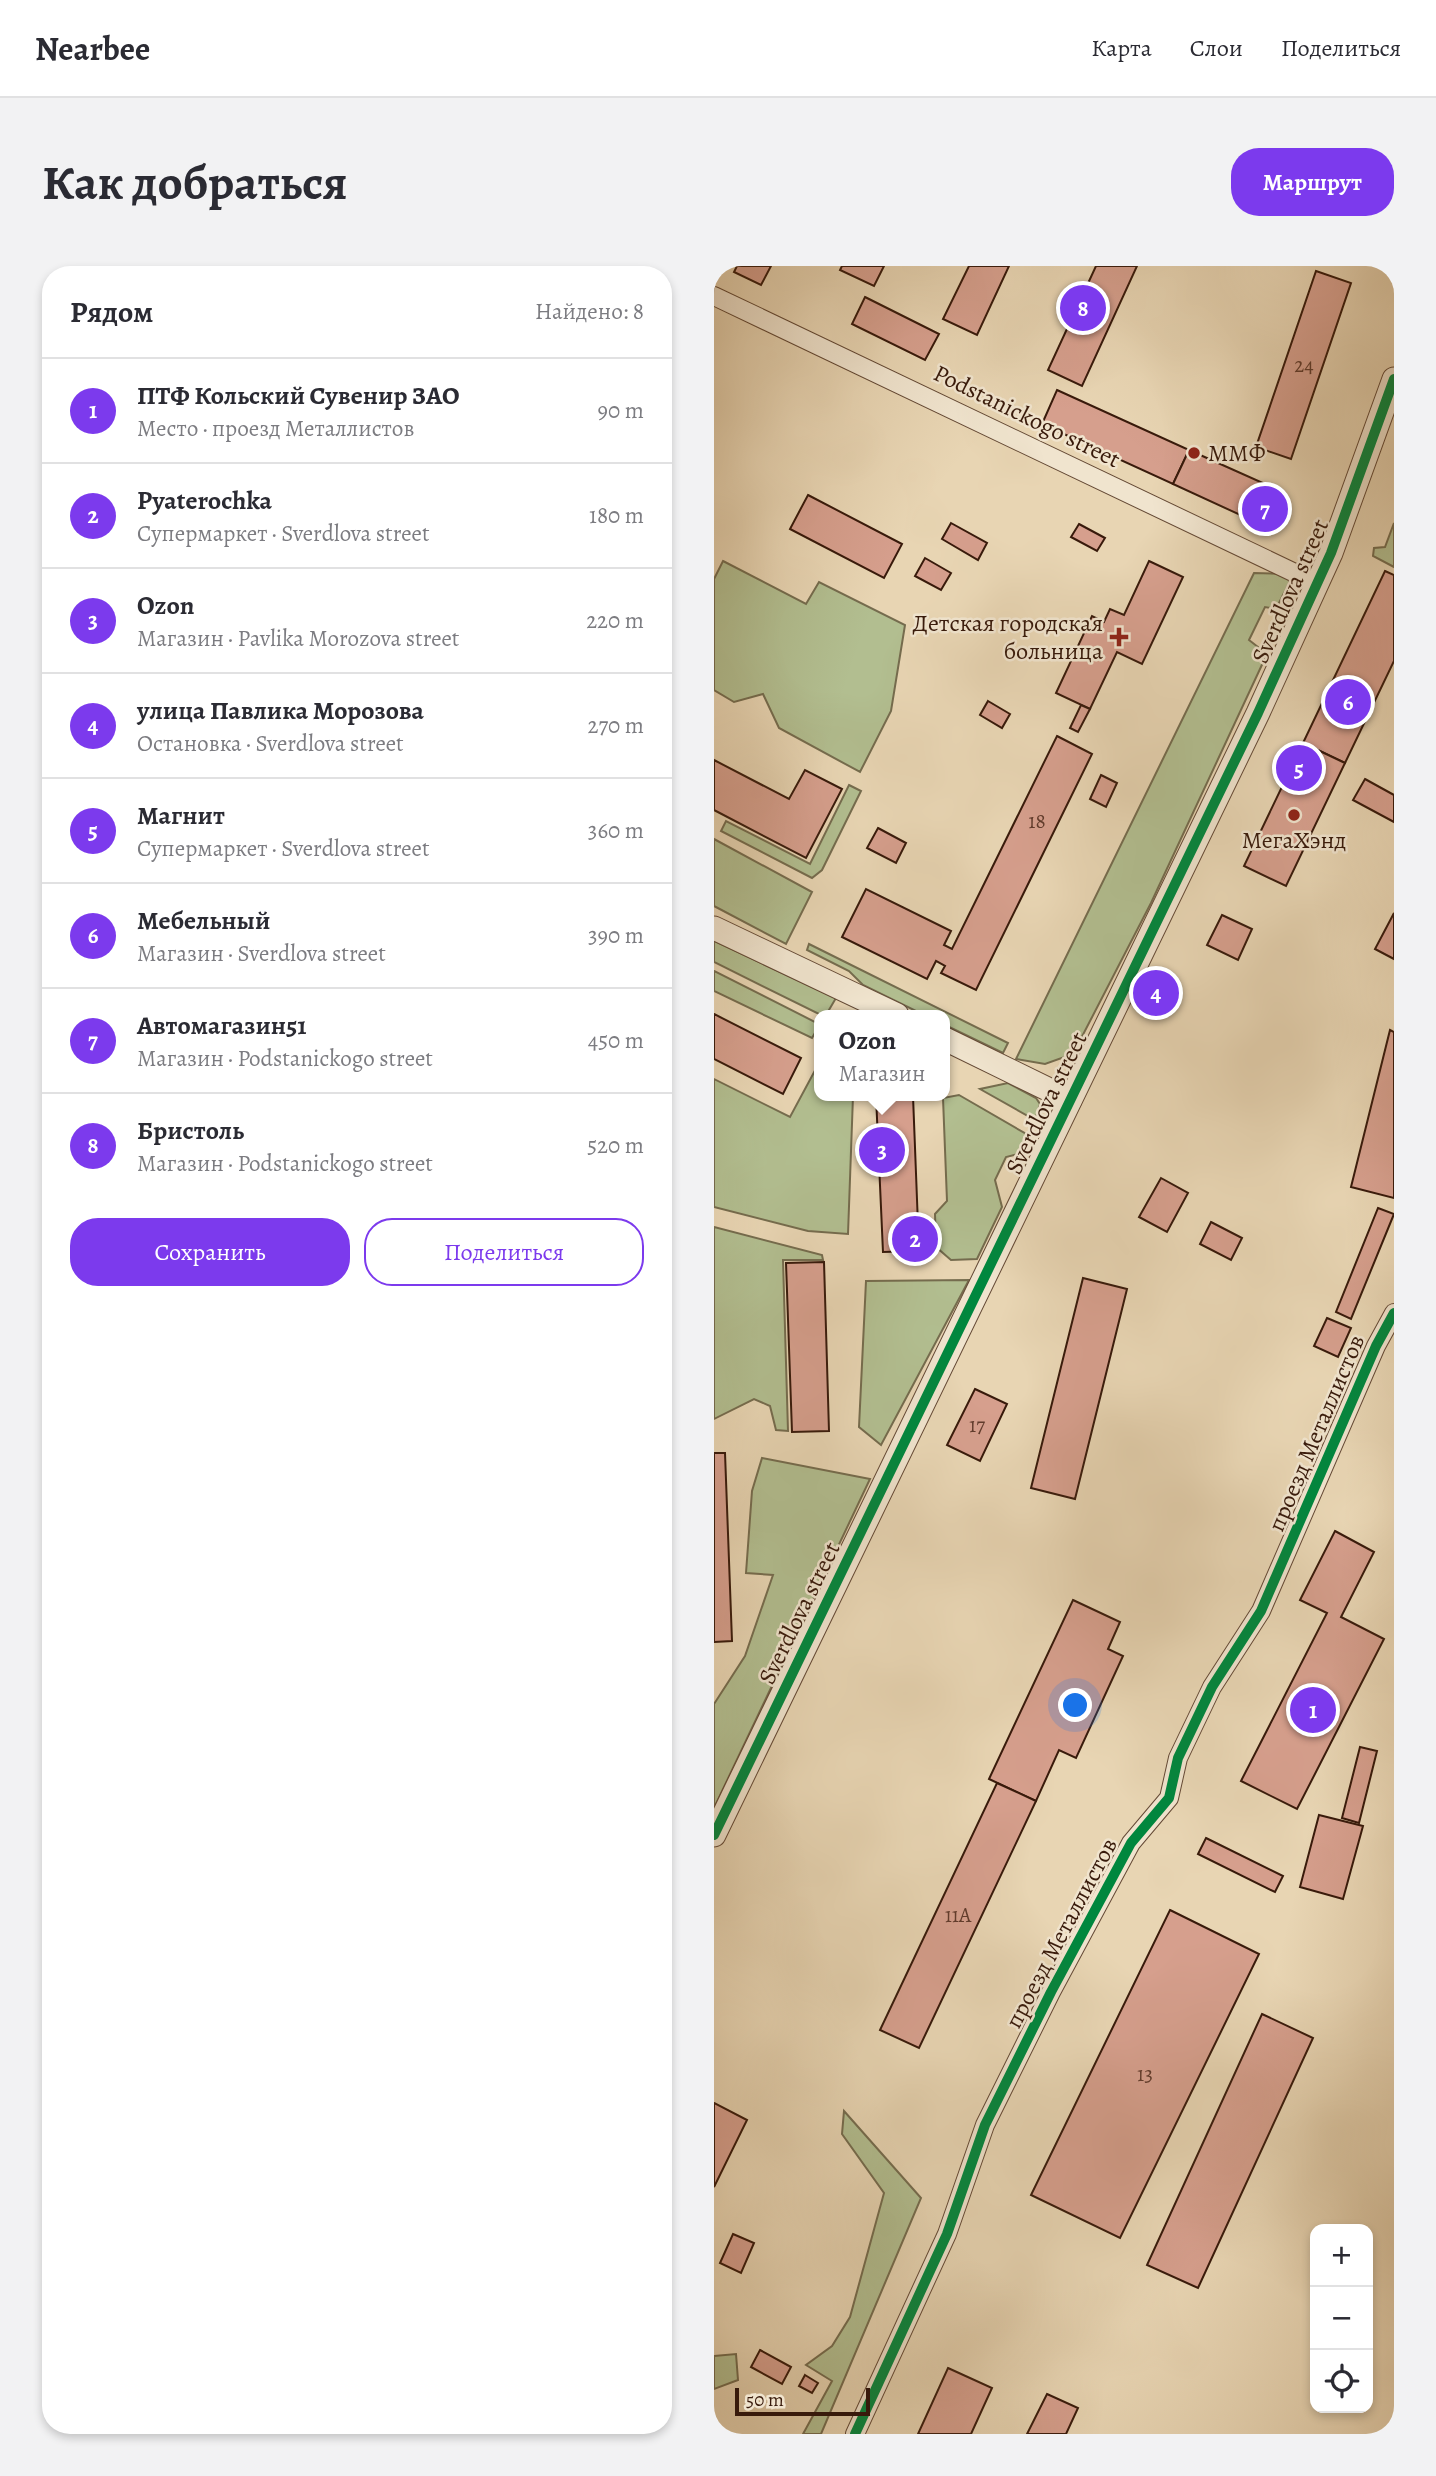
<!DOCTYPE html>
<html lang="ru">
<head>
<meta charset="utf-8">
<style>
	body { margin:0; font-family:Alegreya,serif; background:#f2f2f3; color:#2b2b33 }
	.controls { position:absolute; right:21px; bottom:21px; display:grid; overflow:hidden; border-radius:14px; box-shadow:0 4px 10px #0003 }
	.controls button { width:63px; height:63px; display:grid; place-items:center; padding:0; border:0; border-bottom:2px solid #e1e1e2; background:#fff; color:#2b2b33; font:35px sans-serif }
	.scale { position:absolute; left:21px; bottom:18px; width:135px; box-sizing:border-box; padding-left:7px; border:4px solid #381a0b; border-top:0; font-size:19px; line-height:24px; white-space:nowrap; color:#381a0b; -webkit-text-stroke:5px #f0e4ce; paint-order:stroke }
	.you { position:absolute; left:362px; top:1440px; width:24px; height:24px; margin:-18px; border:5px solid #fff; border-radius:50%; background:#1a73e8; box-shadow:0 0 0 10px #1a73e833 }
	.badge { display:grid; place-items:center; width:46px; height:46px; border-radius:50%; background:#7c3aed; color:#fff; font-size:23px; font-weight:700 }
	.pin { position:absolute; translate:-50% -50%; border:4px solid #fff; box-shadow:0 2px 7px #0006 }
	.popup { position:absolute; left:100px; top:744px; width:136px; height:91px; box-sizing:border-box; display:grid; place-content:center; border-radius:14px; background:#fff; filter:drop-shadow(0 2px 5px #0005); font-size:23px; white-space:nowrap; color:#7c7c81 }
	.popup b { font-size:26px; color:#2b2b33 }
	.popup::after { content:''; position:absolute; left:50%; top:100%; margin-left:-14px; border:14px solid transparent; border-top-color:#fff }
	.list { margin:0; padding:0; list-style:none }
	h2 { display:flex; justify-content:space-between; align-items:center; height:91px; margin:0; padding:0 28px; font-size:30px }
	h2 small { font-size:23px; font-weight:400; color:#7c7c81 }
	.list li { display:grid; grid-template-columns:46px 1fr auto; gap:21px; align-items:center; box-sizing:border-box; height:105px; padding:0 28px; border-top:2px solid #e1e1e2 }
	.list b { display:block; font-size:26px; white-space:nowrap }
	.list p { margin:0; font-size:23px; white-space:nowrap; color:#7c7c81 }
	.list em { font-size:23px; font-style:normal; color:#7c7c81 }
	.actions { display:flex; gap:14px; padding:21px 28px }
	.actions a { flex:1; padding:16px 0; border:2px solid #7c3aed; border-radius:28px; text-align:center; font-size:24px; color:#7c3aed }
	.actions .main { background:#7c3aed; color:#fff }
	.icon { flex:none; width:38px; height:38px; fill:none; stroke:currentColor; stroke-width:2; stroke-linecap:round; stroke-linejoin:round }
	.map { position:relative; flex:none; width:680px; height:2168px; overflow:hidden; border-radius:28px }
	header { display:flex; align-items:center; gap:42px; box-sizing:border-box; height:98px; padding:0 35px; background:#fff; border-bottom:2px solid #e1e1e2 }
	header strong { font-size:33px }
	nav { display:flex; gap:38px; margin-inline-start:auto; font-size:24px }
	.intro { display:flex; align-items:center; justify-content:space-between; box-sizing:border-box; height:168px; padding:0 42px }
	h1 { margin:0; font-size:49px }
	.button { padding:18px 32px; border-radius:28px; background:#7c3aed; color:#fff; font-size:24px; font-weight:700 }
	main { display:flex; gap:42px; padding:0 42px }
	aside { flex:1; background:#fff; border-radius:28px; box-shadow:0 4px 10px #0003 }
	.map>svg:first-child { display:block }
	.green { fill:#b2be90; stroke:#756c4e; stroke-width:2 }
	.building { fill:#d69f8d; stroke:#381a0b; stroke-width:2 }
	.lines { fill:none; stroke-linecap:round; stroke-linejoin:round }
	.minor-casing { stroke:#644935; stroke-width:20 }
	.tertiary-casing { stroke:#644935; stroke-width:25 }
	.minor { stroke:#f0e4ce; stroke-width:18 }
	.tertiary { stroke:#f0e4ce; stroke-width:23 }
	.cycleway-casing { stroke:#f0e4ce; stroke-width:15 }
	.cycleway { stroke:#00873e; stroke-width:10 }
	.poi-dot { fill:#8f2418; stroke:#f0e4ce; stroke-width:2.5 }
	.labels { text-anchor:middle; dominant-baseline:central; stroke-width:5; stroke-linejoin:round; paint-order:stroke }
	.number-label { font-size:21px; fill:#603b2c }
	.street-label { font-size:24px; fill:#381a0b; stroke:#f0e4ce }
	.poi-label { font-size:24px; fill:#381a0b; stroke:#f0e4ce; text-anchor:start }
</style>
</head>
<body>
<header>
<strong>Nearbee</strong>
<nav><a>Карта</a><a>Слои</a><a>Поделиться</a></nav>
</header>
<div class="intro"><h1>Как добраться</h1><a class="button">Маршрут</a></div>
<main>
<aside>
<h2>Рядом<small>Найдено: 8</small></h2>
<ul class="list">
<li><span class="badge">1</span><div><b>ПТФ Кольский Сувенир ЗАО</b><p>Место · проезд Металлистов</p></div><em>90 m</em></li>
<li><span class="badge">2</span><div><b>Pyaterochka</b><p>Супермаркет · Sverdlova street</p></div><em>180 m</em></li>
<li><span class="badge">3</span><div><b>Ozon</b><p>Магазин · Pavlika Morozova street</p></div><em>220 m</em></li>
<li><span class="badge">4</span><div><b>улица Павлика Морозова</b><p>Остановка · Sverdlova street</p></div><em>270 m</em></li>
<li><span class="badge">5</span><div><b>Магнит</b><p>Супермаркет · Sverdlova street</p></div><em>360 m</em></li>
<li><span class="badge">6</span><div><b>Мебельный</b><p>Магазин · Sverdlova street</p></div><em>390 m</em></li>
<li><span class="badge">7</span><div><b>Автомагазин51</b><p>Магазин · Podstanickogo street</p></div><em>450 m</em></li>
<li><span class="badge">8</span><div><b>Бристоль</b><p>Магазин · Podstanickogo street</p></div><em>520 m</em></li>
</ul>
<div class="actions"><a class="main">Сохранить</a><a>Поделиться</a></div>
</aside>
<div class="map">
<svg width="680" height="2168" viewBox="0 0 680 2168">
	<rect width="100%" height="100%" fill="#e8d5b3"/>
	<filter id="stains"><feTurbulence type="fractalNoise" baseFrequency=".00286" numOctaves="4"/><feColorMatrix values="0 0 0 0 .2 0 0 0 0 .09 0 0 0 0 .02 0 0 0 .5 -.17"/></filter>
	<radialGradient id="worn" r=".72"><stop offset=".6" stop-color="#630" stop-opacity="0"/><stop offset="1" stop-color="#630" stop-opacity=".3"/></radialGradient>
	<g class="green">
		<path d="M680,257V301L659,290L660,282L671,281Z"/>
		<path d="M9,295L92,338L105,316L191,359L177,445L146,506L65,462L49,428L20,436L0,424V313Z"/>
		<path d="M540,307L572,308L577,313L562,343L551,341L535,374L553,388L437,637L359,788L331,798L302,793Z"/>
		<path d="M135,519L147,525L108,604L98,612L7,565L12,555L96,598Z"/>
		<path d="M0,573L98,626L72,678L0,640Z"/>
		<path d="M0,675L122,732L112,749H107L0,696Z"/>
		<path d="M95,678L294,777L289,787L231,759V749H210L149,719L135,705L93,684Z"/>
		<path d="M0,705L105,758V760L98,772L0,725Z"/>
		<path d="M105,797V830H139L134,968L94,965L0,941V813L76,851Z"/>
		<path d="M294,817L322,832L326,838L321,854L266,823Z"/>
		<path d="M245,829L314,869L304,888L292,891L281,914L288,941L263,993L237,994L222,981L221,948L233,935L229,832Z"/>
		<path d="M0,961L108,989L109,994H69L74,1165L62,1164L56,1140L40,1133L0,1153Z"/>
		<path d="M255,1014L167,1179L145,1161L152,1015Z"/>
		<path d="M48,1192L156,1213L0,1542V1438L31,1390L59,1309L32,1307L38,1225Z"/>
		<path d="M130,1845L207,1932L107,2168H89L118,2115L92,2099L118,2080L136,2051L170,1927L128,1868Z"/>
		<path d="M22,2088L24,2114L0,2123V2090Z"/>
	</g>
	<g class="building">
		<path d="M23,0H57L47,19L20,6Z"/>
		<path d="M128,0H170L160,20L126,4Z"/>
		<path d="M255,0H295L263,69L229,53Z"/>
		<path d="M382,0H423L368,120L334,104Z"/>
		<path d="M602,5L637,17L577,193L542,181Z"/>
		<path d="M151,31L225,68L211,94L138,58Z"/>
		<path d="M343,124L475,184L459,218L328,158Z"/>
		<path d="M475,184L562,223L546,258L459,218Z"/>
		<path d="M94,229L188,278L170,312L76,263Z"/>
		<path d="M237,257L273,277L264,294L228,273Z"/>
		<path d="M365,258L391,272L383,285L357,271Z"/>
		<path d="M211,292L237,307L227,324L201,310Z"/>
		<path d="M435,295L469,311L428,398L403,386L376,443L342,427L378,350L390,356L396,343L410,349Z"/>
		<path d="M671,305L680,309V395L631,497L589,477Z"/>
		<path d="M274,435L296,448L288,462L266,449Z"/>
		<path d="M367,439L376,443L364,466L356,462Z"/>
		<path d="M343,470L378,488L262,724L227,707L231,700L222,695L213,713L128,671L152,623L237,665L230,679L238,683Z"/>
		<path d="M589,477L631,497L572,620L530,600Z"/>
		<path d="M0,494L75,533L91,504L128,523L92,592L0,544Z"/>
		<path d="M387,509L403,517L392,541L376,533Z"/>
		<path d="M651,513L680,529V556L639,534Z"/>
		<path d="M164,562L192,577L182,597L153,582Z"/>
		<path d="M680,647V693L661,683Z"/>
		<path d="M508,649L538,663L524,694L493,679Z"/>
		<path d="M0,748L87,792L69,828L0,793Z"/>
		<path d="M676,764L680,766V932L637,921Z"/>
		<path d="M162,830H199L205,985L169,986Z"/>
		<path d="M447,912L474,927L453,966L425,951Z"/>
		<path d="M664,942L680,948L637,1053L622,1046Z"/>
		<path d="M497,956L528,972L517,994L486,978Z"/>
		<path d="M110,996L115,1165L78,1166L72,997Z"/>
		<path d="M369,1012L413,1023L361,1233L317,1222Z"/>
		<path d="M613,1052L637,1062L624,1091L600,1080Z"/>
		<path d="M261,1123L293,1138L266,1195L233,1179Z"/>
		<path d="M0,1187H11L18,1375L0,1376Z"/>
		<path d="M621,1265L660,1286L627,1351L670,1373L583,1543L527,1515L613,1347L586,1334Z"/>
		<path d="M359,1334L406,1356L394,1383L409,1390L362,1492L345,1484L322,1535L275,1513Z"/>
		<path d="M646,1481L663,1485L645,1557L628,1552Z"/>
		<path d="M283,1517L322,1535L205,1782L166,1764Z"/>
		<path d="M605,1549L649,1560L629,1633L586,1621Z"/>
		<path d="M492,1572L569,1610L561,1626L484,1588Z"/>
		<path d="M456,1644L545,1688L406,1972L317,1929Z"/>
		<path d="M548,1748L599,1772L484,2022L433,1999Z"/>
		<path d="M0,1837L33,1854L0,1921Z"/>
		<path d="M19,1968L40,1977L27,2007L6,1997Z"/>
		<path d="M46,2084L77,2101L68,2118L37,2101Z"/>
		<path d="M234,2102L278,2122L257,2168H204Z"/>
		<path d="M91,2109L104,2117L98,2127L85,2120Z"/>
		<path d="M333,2128L364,2142L352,2168H313Z"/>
	</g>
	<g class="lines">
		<g class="minor-casing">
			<g id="minor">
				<path d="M0,30L604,318"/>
				<path d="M141,2168L233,1968L271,1859L337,1726L417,1577L455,1532L464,1492L498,1421L547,1345L662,1080L680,1047"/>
			</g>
		</g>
		<g class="tertiary-casing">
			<g id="tertiary">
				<path d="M0,662L183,749"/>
				<path d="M231,773L356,834"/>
				<path d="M0,1569L544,447L617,287L680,113"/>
			</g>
		</g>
		<use href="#minor" class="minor"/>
		<use href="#tertiary" class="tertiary"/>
		<g class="cycleway-casing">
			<g id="cycleway">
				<path d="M0,1569L544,447L617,287L680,113"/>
				<path d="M141,2168L233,1968L271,1859L337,1726L417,1577L455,1532L464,1492L498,1421L547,1345L662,1080L680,1047"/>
			</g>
		</g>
		<use href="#cycleway" class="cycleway"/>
	</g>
	<g class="poi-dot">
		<circle cx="480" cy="187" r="7"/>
		<path d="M401.5 360.5h7v7h7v7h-7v7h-7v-7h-7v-7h7z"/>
		<circle cx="580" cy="549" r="7"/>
	</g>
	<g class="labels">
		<g class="number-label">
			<text x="590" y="99">24</text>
			<text x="323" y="555">18</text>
			<text x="263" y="1159">17</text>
			<text x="244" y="1649">11А</text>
			<text x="431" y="1808">13</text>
		</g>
		<g class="street-label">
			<text transform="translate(313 150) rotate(26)">Podstanickogo street</text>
			<text transform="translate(576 325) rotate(-66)">Sverdlova street</text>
			<text transform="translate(332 837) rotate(-64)">Sverdlova street</text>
			<text transform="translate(602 1167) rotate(-67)">проезд Металлистов</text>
			<text transform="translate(85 1347) rotate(-64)">Sverdlova street</text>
			<text transform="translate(347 1667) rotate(-62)">проезд Металлистов</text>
		</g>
		<g class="poi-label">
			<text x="494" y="187">ММФ</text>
			<text x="389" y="357" text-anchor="end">Детская городская<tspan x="389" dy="28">больница</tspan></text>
			<text x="580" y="574" text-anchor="middle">МегаХэнд</text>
		</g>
	</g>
	<rect width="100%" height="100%" filter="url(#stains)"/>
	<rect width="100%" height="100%" fill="url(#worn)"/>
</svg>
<div class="controls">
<button>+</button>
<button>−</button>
<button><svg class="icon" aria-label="locate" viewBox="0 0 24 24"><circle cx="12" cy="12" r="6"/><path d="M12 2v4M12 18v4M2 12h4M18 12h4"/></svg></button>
</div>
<div class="scale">50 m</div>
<div class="you"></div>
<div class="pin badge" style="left:599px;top:1444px">1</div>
<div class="pin badge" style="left:201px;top:973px">2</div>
<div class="pin badge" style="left:168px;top:884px">3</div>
<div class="popup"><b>Ozon</b>Магазин</div>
<div class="pin badge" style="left:442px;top:727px">4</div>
<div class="pin badge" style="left:585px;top:502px">5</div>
<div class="pin badge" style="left:634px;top:436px">6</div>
<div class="pin badge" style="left:551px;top:243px">7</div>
<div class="pin badge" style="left:369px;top:42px">8</div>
</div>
</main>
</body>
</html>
